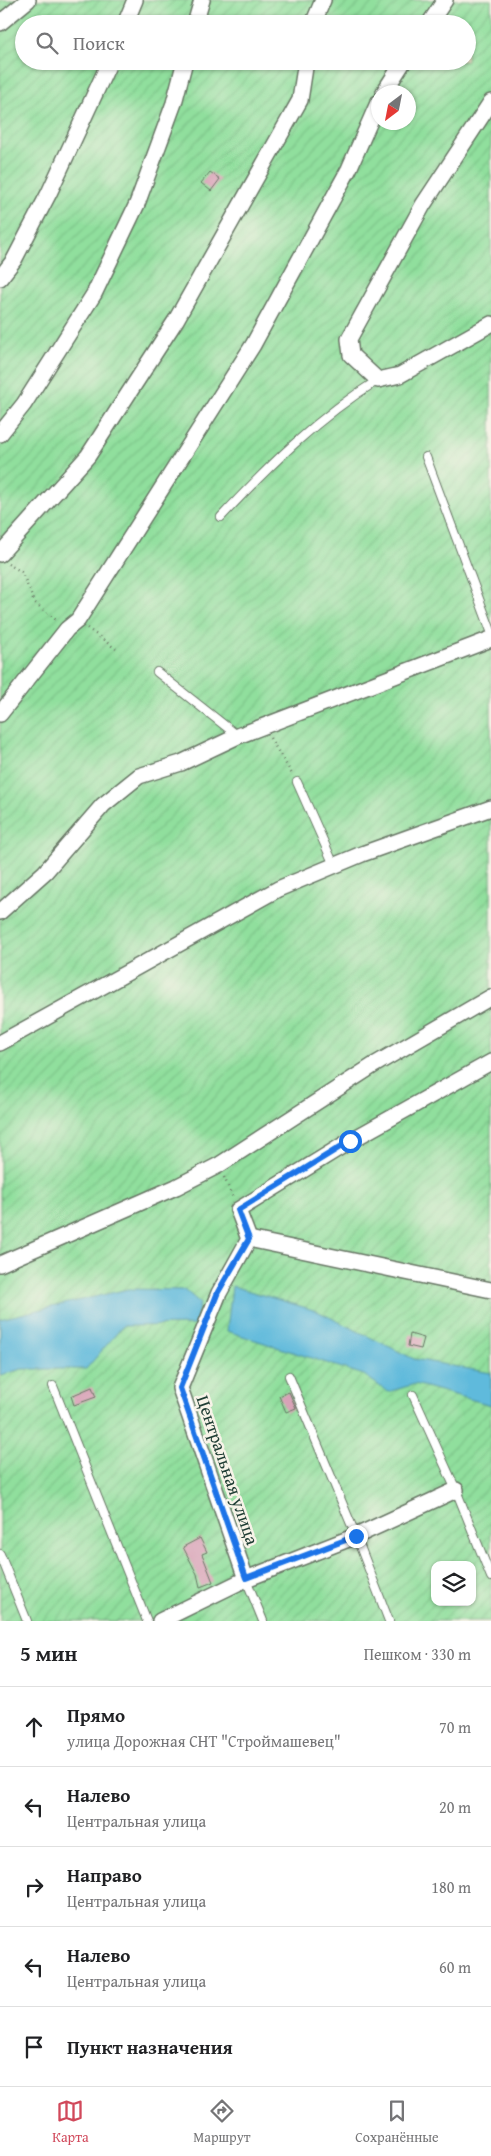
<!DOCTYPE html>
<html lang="ru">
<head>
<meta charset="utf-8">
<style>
	body { margin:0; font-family:"Gentium Book Plus",serif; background:#f6f6f6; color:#202124 }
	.controls { position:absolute; right:15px; bottom:15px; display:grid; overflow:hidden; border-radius:10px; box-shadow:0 1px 4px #0004 }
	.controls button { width:45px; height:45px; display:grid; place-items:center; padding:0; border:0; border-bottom:1px solid #e0e0e0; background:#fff; color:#202124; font:25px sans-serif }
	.compass { position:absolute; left:371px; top:85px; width:45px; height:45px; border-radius:50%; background:#fff; box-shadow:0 1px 4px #0004; rotate:212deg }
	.stop { position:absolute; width:15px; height:15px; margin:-11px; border:4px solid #1a73e8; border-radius:50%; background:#fff }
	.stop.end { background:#1a73e8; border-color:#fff; box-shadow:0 1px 5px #0008 }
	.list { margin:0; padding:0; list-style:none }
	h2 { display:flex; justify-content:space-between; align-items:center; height:65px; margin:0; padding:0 20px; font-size:21px }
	h2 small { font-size:16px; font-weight:400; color:#757577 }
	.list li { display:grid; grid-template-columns:32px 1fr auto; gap:15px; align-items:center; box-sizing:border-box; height:80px; padding:0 20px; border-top:1px solid #e0e0e0 }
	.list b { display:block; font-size:19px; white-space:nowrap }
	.list p { margin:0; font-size:16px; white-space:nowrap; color:#757577 }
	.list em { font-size:16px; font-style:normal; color:#757577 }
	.icon { flex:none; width:28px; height:28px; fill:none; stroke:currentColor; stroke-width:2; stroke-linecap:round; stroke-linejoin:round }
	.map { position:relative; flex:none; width:491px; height:1621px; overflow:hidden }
	.search { position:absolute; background:#fff; box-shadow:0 1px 4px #0004; left:15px; right:15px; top:15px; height:55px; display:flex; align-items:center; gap:12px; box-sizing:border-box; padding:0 18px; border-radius:28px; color:#757577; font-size:19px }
	.sheet { height:465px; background:#fff }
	nav { display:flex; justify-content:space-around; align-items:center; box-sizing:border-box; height:70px; border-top:1px solid #e0e0e0; background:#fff; font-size:14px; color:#757577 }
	nav a { display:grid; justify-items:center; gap:2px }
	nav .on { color:#d1495b }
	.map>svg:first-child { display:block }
	.garden { fill:url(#garden-furrows); stroke:#588e68; fill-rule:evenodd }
	.water { fill:#5ebadc; stroke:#3e7c88 }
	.building { fill:#d8a2b7 }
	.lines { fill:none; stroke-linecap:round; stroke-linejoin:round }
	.lane-casing { stroke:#687665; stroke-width:10 }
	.street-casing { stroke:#687665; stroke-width:18 }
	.path { stroke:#687665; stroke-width:2.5; stroke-dasharray:1 4; stroke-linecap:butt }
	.lane { stroke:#fff; stroke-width:8 }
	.street { stroke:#fff; stroke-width:15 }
	.route { stroke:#1a73e8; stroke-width:6 }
	.labels { text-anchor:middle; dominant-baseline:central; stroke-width:5; stroke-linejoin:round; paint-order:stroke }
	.street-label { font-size:18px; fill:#1f3d34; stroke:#f7f3e8 }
</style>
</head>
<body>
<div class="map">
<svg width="491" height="1621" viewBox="0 0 491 1621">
	<defs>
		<pattern id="garden-furrows" width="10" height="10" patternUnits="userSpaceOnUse" patternTransform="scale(1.25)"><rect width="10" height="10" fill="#90df9d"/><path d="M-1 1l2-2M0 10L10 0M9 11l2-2" fill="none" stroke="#7cc088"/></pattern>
	</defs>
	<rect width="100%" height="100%" fill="#f7f3e8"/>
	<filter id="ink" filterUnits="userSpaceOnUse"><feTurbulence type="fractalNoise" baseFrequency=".02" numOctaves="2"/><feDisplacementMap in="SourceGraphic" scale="10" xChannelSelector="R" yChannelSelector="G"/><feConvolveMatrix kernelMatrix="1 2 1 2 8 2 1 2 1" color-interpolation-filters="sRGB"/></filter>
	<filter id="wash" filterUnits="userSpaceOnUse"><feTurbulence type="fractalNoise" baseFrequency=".0096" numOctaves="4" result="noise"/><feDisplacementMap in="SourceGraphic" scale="20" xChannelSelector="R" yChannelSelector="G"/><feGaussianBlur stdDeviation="1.12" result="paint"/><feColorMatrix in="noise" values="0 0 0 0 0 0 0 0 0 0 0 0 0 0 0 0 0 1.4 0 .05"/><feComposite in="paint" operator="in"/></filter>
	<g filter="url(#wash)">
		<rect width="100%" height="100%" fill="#efe0c1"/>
		<path class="garden" d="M0,0H491V1621H0ZM24,24H467V61H24ZM378,92H408V122H378ZM435,1565H472V1602H435Z"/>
		<g class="water">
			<path d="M232,1286L317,1311L414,1359L491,1373V1405L415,1384L388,1392L364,1375L227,1331Z"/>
			<path d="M128,1289L185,1290L200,1303L195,1325L123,1326L86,1369H22L0,1375V1319Z"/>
		</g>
		<g id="blocks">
			<g class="building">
				<path d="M210,172L220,179L211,191L201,183Z"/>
				<path d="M410,1334L424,1338L421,1349L408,1346Z"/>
				<path d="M92,1387L96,1397L74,1405L71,1396Z"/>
				<path d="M289,1392L296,1408L286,1412L279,1396Z"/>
				<path d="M200,1538L207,1552L202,1554L213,1582L200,1587L197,1574L183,1547Z"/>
			</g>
		</g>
	</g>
	<g filter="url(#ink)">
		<use href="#blocks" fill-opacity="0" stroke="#687665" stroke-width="1"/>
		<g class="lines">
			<g class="lane-casing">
				<g id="lane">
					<path d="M426,457L491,631"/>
					<path d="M221,517C269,466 318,417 378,380"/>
					<path d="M157,672L238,736"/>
					<path d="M297,782L334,865"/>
					<path d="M289,1376L356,1536L389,1621"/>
					<path d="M53,1386L147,1621"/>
					<path d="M413,1395L456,1490L491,1577"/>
					<path d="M0,1554L27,1621"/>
					<path d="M246,1579L263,1621"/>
				</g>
			</g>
			<g class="street-casing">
				<g id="street">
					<path d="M0,23L28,0"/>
					<path d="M125,24L135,0"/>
					<path d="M195,24L202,0"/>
					<path d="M313,24L323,0"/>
					<path d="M429,24L445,0"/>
					<path d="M384,92L404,61"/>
					<path d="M491,102L423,205L349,339L351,355L378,380L400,375L491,324"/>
					<path d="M0,278L14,260L49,193L110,61"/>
					<path d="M0,434L24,404L94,294L137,204L174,103L185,61"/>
					<path d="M0,554L88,456L176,320L300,100L306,61"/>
					<path d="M0,714L67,629L78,620L253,345L349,169L378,103"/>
					<path d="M0,912L45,872L103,805L139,776L181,763L238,736L491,639"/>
					<path d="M0,1043L278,889L362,854L491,808"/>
					<path d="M249,1239L238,1210L350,1141L491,1062"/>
					<path d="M0,1264L176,1187L219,1165L374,1065L491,997"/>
					<path d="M246,1579L180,1388L219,1293L249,1239L491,1290"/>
					<path d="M160,1621L246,1579L356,1536L456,1490"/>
				</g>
			</g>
			<g class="path">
				<path d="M8,564L22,572L34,602L56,620"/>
				<path d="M87,628L116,649"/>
				<path d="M270,738L292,774"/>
				<path d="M224,1177L233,1198"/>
			</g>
			<use href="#lane" class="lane"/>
			<use href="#street" class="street"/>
		</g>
	</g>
	<g class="lines" filter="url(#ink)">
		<path class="route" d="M350,1141L238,1210L249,1239L218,1292L180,1388L246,1578L356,1536"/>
	</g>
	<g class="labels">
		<g class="street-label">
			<text transform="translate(228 1470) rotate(71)">Центральная улица</text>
		</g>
	</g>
</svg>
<div class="controls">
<button><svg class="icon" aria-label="layers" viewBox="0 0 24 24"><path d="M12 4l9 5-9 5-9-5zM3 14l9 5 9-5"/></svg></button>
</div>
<svg class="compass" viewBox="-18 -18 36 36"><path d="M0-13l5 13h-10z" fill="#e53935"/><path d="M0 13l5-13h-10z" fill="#757577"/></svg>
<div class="stop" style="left:350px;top:1141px"></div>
<div class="stop end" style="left:356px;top:1536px"></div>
<div class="search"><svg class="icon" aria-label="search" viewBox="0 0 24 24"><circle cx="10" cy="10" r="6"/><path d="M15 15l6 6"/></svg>Поиск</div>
</div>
<section class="sheet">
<h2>5 мин<small>Пешком · 330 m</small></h2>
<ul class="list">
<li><svg class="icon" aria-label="ahead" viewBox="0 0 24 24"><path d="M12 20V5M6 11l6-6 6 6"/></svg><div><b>Прямо</b><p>улица Дорожная СНТ &quot;Строймашевец&quot;</p></div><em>70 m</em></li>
<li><svg class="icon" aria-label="left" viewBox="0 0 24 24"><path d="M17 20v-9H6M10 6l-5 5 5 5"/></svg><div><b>Налево</b><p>Центральная улица</p></div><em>20 m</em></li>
<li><svg class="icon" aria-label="right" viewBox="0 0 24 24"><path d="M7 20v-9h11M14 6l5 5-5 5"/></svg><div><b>Направо</b><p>Центральная улица</p></div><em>180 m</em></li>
<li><svg class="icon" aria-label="left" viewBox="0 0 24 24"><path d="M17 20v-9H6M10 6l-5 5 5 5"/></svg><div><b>Налево</b><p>Центральная улица</p></div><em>60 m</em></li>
<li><svg class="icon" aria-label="arrive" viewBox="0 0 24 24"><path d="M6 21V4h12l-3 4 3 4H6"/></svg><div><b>Пункт назначения</b></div></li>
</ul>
</section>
<nav>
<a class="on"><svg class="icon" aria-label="map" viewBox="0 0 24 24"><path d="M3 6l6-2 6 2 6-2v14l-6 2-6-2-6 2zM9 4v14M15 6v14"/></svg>Карта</a>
<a><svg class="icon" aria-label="directions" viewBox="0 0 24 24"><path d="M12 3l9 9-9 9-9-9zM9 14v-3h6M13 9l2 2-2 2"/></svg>Маршрут</a>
<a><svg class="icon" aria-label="saved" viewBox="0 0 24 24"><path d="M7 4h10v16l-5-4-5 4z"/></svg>Сохранённые</a>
</nav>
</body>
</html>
